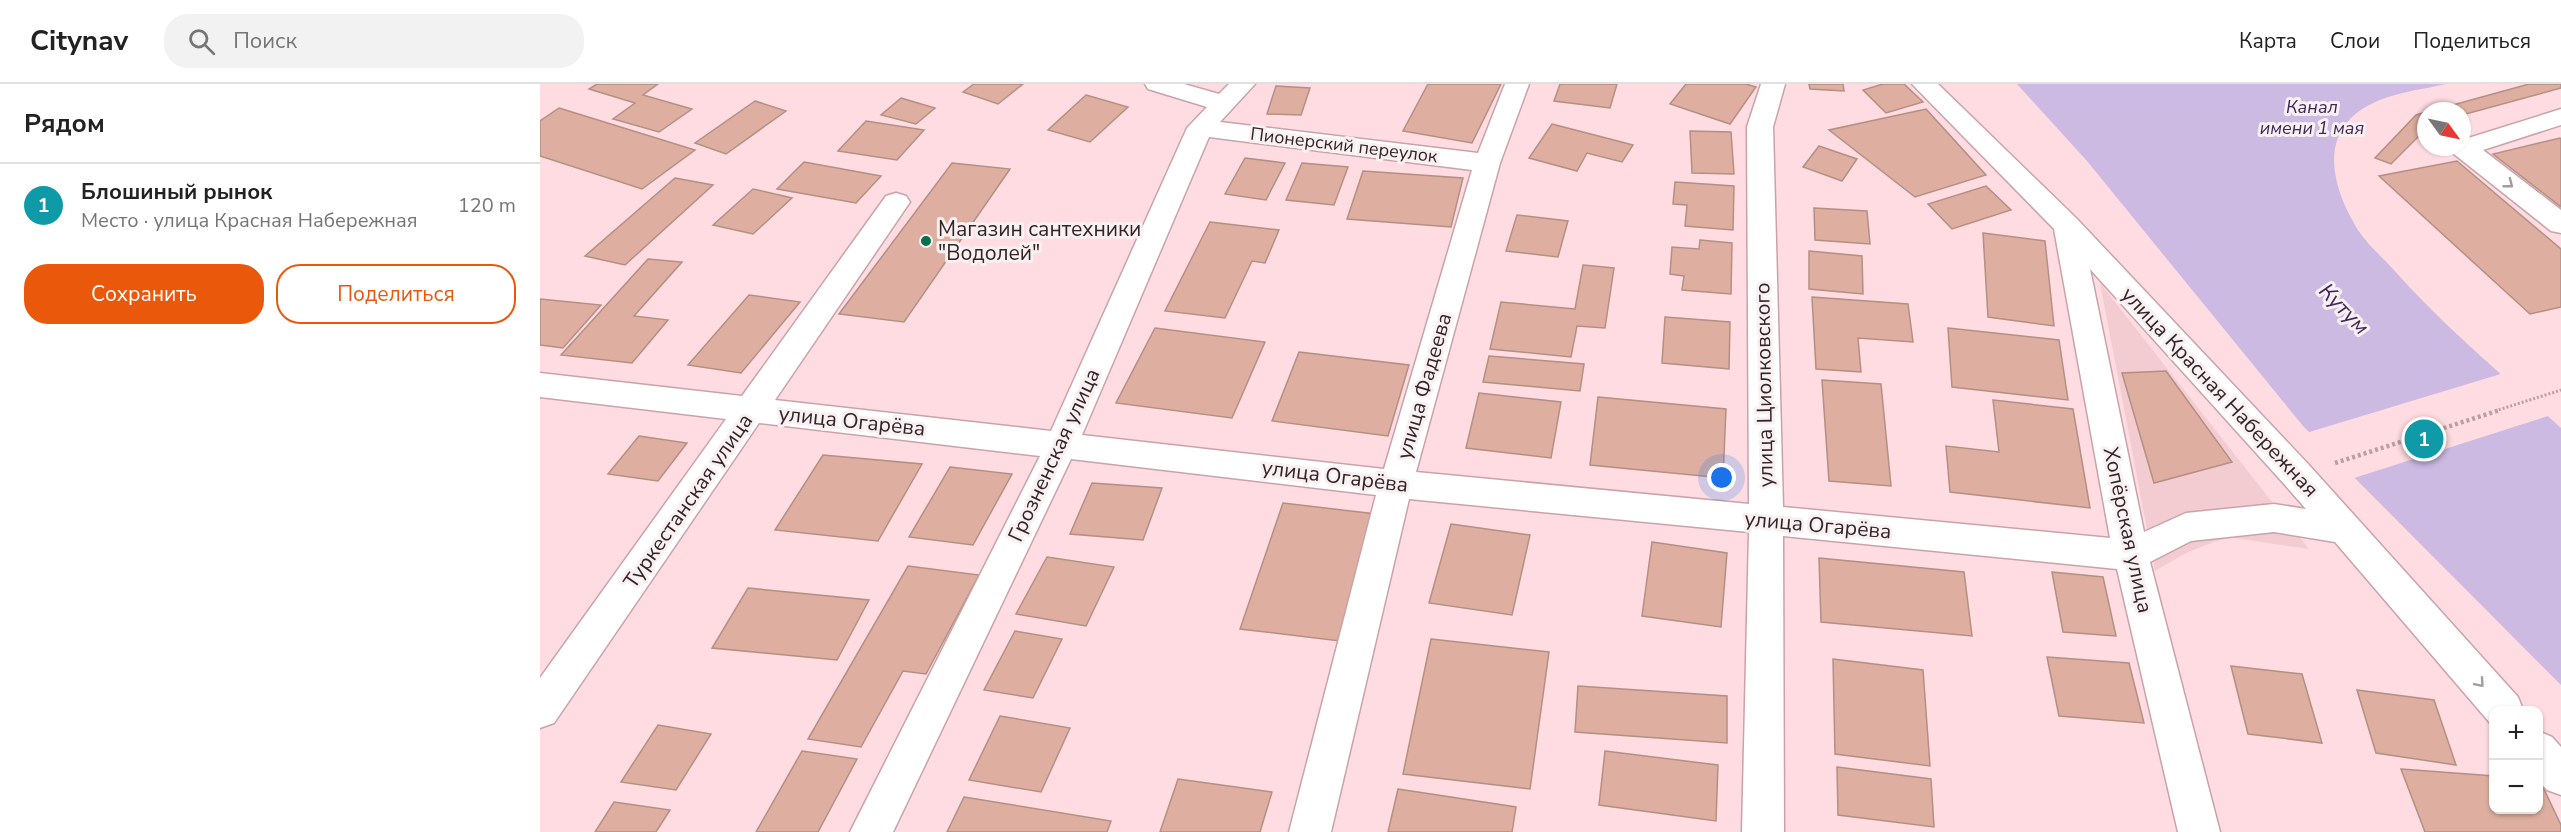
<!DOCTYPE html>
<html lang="ru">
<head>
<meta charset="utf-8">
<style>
	body { margin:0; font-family:"Nunito Sans",sans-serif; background:#f2f2f2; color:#222 }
	.controls { position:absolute; right:18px; bottom:18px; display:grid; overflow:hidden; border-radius:12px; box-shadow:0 2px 4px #0004 }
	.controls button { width:54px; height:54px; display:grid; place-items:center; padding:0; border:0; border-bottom:2px solid #e0e0e0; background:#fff; color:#222; font:30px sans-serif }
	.compass { position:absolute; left:1877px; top:18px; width:54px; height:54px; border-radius:50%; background:#fff; box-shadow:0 2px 4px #0004; rotate:123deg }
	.you { position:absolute; left:1182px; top:394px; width:21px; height:21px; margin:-15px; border:4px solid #fff; border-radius:50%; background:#1a73e8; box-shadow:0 0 0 9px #1a73e833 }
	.badge { display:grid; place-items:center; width:39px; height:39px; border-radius:50%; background:#ea580c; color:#fff; font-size:20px; font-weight:700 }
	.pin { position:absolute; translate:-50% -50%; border:3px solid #fff; box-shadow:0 2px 6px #0006 }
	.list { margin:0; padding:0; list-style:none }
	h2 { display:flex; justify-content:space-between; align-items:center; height:78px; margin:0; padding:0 24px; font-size:26px }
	h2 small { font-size:20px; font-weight:400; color:#767676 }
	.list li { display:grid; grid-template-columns:39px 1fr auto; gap:18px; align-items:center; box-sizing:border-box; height:84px; padding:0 24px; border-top:2px solid #e0e0e0 }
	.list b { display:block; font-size:22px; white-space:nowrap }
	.list p { margin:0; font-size:20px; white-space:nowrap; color:#767676 }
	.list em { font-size:20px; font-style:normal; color:#767676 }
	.actions { display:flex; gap:12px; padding:18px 24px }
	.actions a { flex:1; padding:14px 0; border:2px solid #ea580c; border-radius:24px; text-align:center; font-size:21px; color:#ea580c }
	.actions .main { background:#ea580c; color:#fff }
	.icon { flex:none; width:33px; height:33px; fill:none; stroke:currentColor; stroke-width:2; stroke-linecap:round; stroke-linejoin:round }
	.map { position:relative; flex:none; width:2021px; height:748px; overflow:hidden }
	header { display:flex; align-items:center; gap:36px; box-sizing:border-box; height:84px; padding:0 30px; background:#fff; border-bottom:2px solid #e0e0e0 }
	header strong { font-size:28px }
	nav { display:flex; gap:33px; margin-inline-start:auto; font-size:21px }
	.search { width:420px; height:54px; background:#f2f2f2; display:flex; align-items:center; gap:15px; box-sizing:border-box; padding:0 21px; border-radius:24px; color:#767676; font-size:22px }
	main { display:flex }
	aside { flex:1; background:#fff }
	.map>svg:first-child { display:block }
	.built { fill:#f3ccd2 }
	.water { fill:#ccbae3 }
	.pier { fill:#fedce1 }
	.building { fill:#deafa0; stroke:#b48f84; stroke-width:1.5 }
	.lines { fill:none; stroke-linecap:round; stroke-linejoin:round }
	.minor-casing { stroke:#caa3aa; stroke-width:3 }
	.path-far1 { stroke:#ba9ea3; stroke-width:3; stroke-dasharray:2 2; stroke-linecap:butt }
	.path { stroke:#ba9ea3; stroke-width:4.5; stroke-dasharray:3 3; stroke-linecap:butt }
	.minor { fill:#fff; fill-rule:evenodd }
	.oneway { stroke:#a39c9e }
	.poi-dot { fill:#027049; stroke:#f9f0f2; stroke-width:2 }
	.labels { text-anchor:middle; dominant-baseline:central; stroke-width:6; stroke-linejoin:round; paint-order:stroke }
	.far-water-label { font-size:18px; font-style:italic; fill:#41285a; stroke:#f9f0f2 }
	.far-street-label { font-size:18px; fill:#332427; stroke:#f9f0f2 }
	.poi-label { font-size:21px; fill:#332427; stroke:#f9f0f2; text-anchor:start }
	.street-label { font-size:21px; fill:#332427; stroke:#f9f0f2 }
	.water-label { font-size:22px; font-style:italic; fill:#41285a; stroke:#f9f0f2 }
</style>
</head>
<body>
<header>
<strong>Citynav</strong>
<div class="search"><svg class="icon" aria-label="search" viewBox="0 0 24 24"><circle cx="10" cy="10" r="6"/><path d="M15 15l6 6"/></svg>Поиск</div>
<nav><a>Карта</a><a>Слои</a><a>Поделиться</a></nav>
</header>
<main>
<aside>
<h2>Рядом<small></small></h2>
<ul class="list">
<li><span class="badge" style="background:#0f9aa8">1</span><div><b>Блошиный рынок</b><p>Место · улица Красная Набережная</p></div><em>120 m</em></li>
</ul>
<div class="actions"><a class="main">Сохранить</a><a>Поделиться</a></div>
</aside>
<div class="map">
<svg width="2021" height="748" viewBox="0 0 2021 748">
	<rect width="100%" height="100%" fill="#fedce1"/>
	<path class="built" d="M1560,199L1769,465L1687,453L1648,468L1615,487Z"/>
	<path class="water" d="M1477,0H1906C1875,7 1837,10 1812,33C1779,64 1798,114 1818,146C1827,160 1841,172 1852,184C1903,242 1964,292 2021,344V601L1763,342L1547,77Z"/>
	<path class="pier" d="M1964,289L2011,331L1811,395L1766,349Z"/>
	<g class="building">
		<path d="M57,0H118L103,11L152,25L119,48L73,35L95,19L49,5Z"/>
		<path d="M434,0H483L458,20L423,8Z"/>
		<path d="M888,0H961L932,59L863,47Z"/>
		<path d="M1020,0H1077L1070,24L1014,17Z"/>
		<path d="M1146,0H1206L1216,3L1190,40L1130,20Z"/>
		<path d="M1269,0H1303L1304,7L1270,5Z"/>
		<path d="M1343,0H1364L1383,18L1346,29L1323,6Z"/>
		<path d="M1989,0H2021V4L1922,31V27H1891Z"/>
		<path d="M736,2L770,4L761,31L727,30Z"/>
		<path d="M546,11L588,23L550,58L508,46Z"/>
		<path d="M361,14L395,24L376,40L341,31Z"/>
		<path d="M215,17L246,27L186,70L155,59Z"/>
		<path d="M19,24L155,66L102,105L0,72V37Z"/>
		<path d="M1386,25L1446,91L1375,113L1289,46Z"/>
		<path d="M1886,28V45L1851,80L1835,74L1876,31Z"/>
		<path d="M326,37L384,46L357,76L298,67Z"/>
		<path d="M1012,40L1093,61L1082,78L1047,69L1037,87L989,74Z"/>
		<path d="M1150,47L1191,48L1194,90L1152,89Z"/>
		<path d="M2020,54L2021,55V123L1953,70Z"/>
		<path d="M1279,62L1317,75L1302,97L1263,83Z"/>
		<path d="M705,74L745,79L726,116L685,110Z"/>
		<path d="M1917,77L2021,165V223L1990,230L1839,92Z"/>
		<path d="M264,78L341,92L316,119L237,105Z"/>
		<path d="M412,79L470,85L364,238L299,230Z"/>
		<path d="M762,79L808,83L794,121L746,116Z"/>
		<path d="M823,87L923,94L911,143L807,135Z"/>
		<path d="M135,94L173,101L85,181L45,172Z"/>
		<path d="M1135,98L1194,102L1193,146L1145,142L1147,121L1133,120Z"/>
		<path d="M1446,102L1471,126L1412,145L1388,120Z"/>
		<path d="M213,105L252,114L213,150L173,141Z"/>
		<path d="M1274,124L1327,127L1330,160L1275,156Z"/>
		<path d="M977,131L1028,137L1018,173L966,167Z"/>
		<path d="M670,138L739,146L725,179L712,177L685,234L625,227Z"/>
		<path d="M1443,149L1505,157L1514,242L1448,233Z"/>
		<path d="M1160,156L1192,159L1191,210L1142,206L1144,192L1130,190L1132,163L1159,165Z"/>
		<path d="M1269,167L1322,172L1323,210L1269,205Z"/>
		<path d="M108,175L142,178L94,232L128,236L92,279L21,271Z"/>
		<path d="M1043,181L1074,184L1065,244L1037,242L1031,273L950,265L961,218L1035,225Z"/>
		<path d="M209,211L260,218L201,289L148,281Z"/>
		<path d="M1272,213L1368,220L1373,258L1318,254L1321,288L1276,285Z"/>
		<path d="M0,215L61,221L23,264L0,261Z"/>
		<path d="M1125,233L1190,238L1189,285L1122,279Z"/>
		<path d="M615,244L725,258L692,334L576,319Z"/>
		<path d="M1408,244L1519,256L1528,316L1412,303Z"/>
		<path d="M759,268L869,281L848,352L732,337Z"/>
		<path d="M949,272L1044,280L1040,307L943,298Z"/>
		<path d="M1626,287L1692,378L1614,399L1582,289Z"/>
		<path d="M1282,296L1341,300L1351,402L1289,397Z"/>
		<path d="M939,309L1021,318L1011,374L926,364Z"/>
		<path d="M1058,313L1186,325L1183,394L1050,381Z"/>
		<path d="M1453,316L1533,325L1550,424L1410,408L1406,362L1459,368Z"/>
		<path d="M99,352L147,359L118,397L68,390Z"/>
		<path d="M283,371L382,380L338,457L235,446Z"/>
		<path d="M410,383L472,390L433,461L369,453Z"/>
		<path d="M552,399L622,404L603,456L530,450Z"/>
		<path d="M743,419L836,430L800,557L700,545Z"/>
		<path d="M911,440L990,451L972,531L889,519Z"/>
		<path d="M1112,458L1187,469L1181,543L1102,532Z"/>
		<path d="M507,473L574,483L546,542L476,530Z"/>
		<path d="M1279,474L1424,488L1432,552L1281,538Z"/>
		<path d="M368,482L439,491L386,590L363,587L321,663L268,655Z"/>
		<path d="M1512,488L1563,493L1576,552L1523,548Z"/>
		<path d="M208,504L329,516L297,576L172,564Z"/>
		<path d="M475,547L522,555L493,614L444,606Z"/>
		<path d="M891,555L1009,568L990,705L863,690Z"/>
		<path d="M1507,573L1589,579L1604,639L1519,632Z"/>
		<path d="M1293,575L1383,586L1390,682L1295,670Z"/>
		<path d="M1691,582L1762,590L1782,659L1708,650Z"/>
		<path d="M1038,602L1187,612V659L1035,648Z"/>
		<path d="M1817,606L1894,616L1916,681L1836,669Z"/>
		<path d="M460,632L530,644L501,708L429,696Z"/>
		<path d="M118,641L171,650L136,706L81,698Z"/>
		<path d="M262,667L317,675L278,748H216Z"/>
		<path d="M1065,667L1178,681L1176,737L1059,721Z"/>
		<path d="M1297,683L1391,695L1394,743L1298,731Z"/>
		<path d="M1861,685L1954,692V726H1998L1999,695L2021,741V748H1885Z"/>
		<path d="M638,695L732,708L720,748H620Z"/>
		<path d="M858,705L976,723L972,748H848Z"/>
		<path d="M424,713L571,737L567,748H407Z"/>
		<path d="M74,718L130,726L116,748H55Z"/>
	</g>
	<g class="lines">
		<g class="minor-casing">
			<g id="minor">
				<path d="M605,0H644L679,10L689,0H715L680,38L938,69L965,0H989L960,79L876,388L1209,420L1207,43L1221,0H1245L1233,43L1243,423L1570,454L1514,145L1372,0H1398L1537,135L1769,381L1978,613L1983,626H1954V640L1950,639L1795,458L1734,448L1651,457L1610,478L1680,748H1638L1577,485L1243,452L1244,748H1202L1209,448L869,415L791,748H749L836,411L531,375L353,748H310L500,372L219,339L14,639L0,644V594L186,335L0,313V289L202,312L346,112L356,109L366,112L370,118L235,316L511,347L647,44L667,23L608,5ZM669,53L932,86L844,385L542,351ZM1550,185L1745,401L1766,425L1734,420L1646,429L1604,448Z"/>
				<path d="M2021,25V41L1943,66L2021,126V149L2011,147L1914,70L1910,64L1922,63V56Z"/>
				<path d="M1998,647L2012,653L2021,663V711L2007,706L1998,696Z"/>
			</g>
		</g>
		<path class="path-far1" d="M1955,327L2021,306"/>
		<path class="path" d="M1795,379L1960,326"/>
		<use href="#minor" class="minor"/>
	</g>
	<defs><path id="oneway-chevron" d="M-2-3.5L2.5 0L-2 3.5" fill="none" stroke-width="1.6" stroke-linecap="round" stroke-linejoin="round" transform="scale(1.5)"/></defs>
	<g class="oneway">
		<use href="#oneway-chevron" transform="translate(1969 100) rotate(38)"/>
		<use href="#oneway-chevron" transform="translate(1940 599) rotate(49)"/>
	</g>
	<circle class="poi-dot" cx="386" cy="157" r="6"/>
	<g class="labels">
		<g class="far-water-label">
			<text x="1772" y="23">Канал<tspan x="1772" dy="21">имени 1 мая</tspan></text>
		</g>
		<g class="far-street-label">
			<text transform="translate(804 61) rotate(7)">Пионерский переулок</text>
		</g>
		<g class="poi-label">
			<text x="398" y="145">Магазин сантехники<tspan x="398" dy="24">"Водолей"</tspan></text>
		</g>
		<g class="street-label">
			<text transform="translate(1224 301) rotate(-91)">улица Циолковского</text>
			<text transform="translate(884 302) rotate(-74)">улица Фадеева</text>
			<text transform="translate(1680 308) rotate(47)">улица Красная Набережная</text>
			<text transform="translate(312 337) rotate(6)">улица Огарёва</text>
			<text transform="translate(514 371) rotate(-65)">Грозненская улица</text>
			<text transform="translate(795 392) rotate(7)">улица Огарёва</text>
			<text transform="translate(148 417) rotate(-55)">Туркестанская улица</text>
			<text transform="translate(1278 441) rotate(5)">улица Огарёва</text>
			<text transform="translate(1588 446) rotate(78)">Хопёрская улица</text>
		</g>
		<g class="water-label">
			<text transform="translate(1804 225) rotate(46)">Кутум</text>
		</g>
	</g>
</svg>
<div class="controls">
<button>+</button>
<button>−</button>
</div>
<svg class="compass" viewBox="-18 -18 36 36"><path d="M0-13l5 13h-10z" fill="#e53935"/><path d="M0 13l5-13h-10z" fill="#767676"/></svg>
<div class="you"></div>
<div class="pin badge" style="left:1884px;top:355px;background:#0f9aa8">1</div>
</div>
</main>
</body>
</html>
